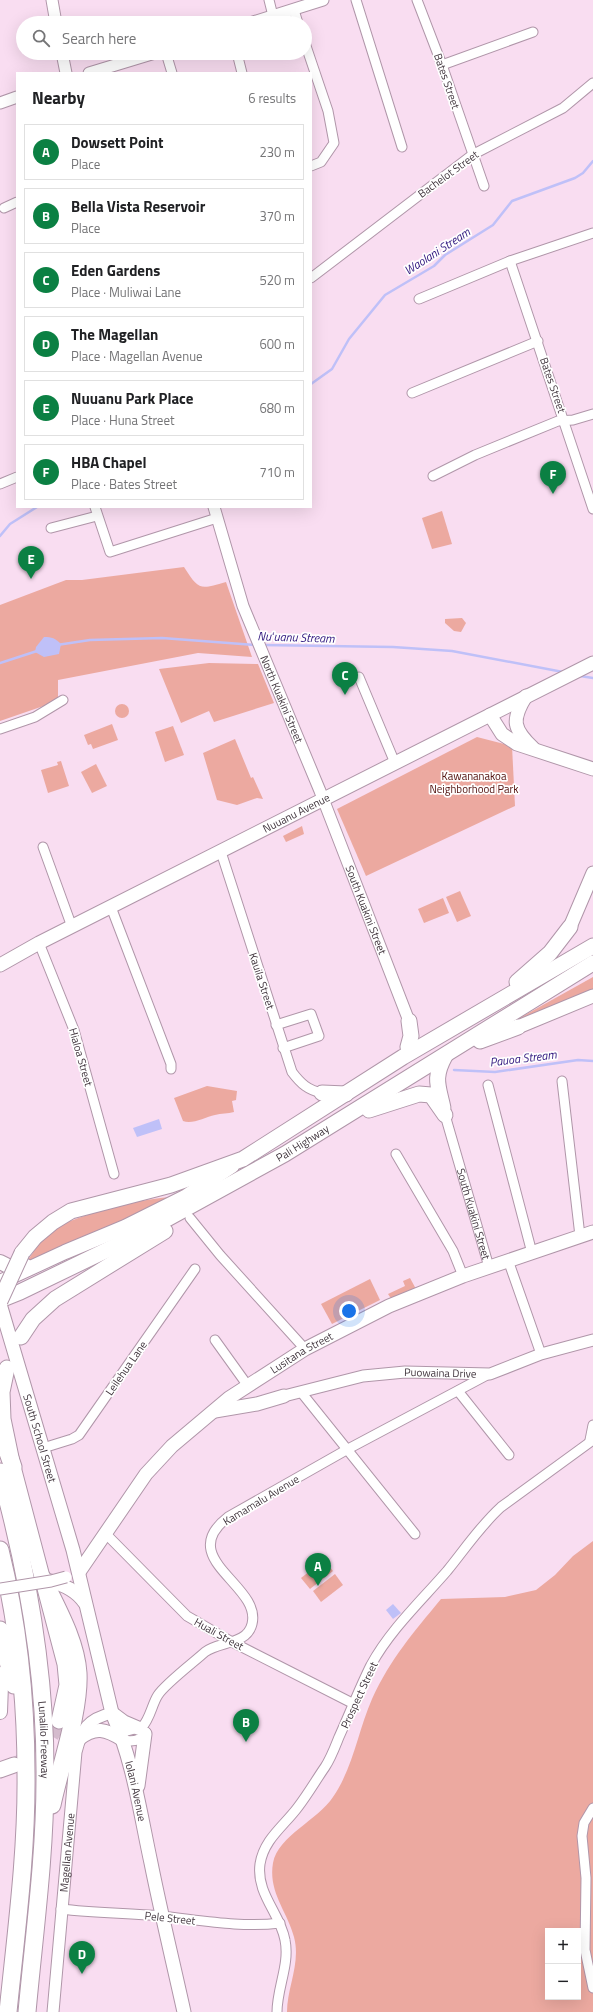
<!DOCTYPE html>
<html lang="en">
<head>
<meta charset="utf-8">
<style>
	body { margin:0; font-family:"Titillium Web",sans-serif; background:#f2f2f2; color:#202124 }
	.controls { position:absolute; right:12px; bottom:12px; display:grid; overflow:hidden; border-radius:0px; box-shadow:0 4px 16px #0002 }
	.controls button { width:36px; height:36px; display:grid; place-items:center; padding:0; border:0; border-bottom:1px solid #e0e0e0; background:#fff; color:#202124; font:20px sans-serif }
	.you { position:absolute; left:349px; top:1311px; width:14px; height:14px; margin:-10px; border:3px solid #fff; border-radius:50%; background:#1a73e8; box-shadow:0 0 0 6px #1a73e833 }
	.badge { display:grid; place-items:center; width:26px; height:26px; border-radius:50%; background:#0b8043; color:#fff; font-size:13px; font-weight:700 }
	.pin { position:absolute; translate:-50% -33px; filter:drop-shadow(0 1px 2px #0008) }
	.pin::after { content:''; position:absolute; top:21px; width:14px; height:12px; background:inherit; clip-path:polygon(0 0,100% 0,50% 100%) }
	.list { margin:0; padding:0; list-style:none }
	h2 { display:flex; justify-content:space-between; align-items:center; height:52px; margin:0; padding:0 16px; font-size:17px }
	h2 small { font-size:13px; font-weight:400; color:#757577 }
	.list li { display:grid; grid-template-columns:26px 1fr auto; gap:12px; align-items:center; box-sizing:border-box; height:56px; margin:0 8px 8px; padding:0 8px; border:1px solid #e0e0e0; border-radius:0px }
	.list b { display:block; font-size:15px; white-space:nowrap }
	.list p { margin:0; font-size:13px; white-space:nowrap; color:#757577 }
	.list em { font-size:13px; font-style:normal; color:#757577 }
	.icon { flex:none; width:22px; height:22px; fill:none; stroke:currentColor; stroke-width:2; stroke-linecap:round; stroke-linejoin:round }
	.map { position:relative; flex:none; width:593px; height:2012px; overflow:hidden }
	.search { position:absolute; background:#fff; box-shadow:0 4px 16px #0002; left:16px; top:16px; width:296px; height:44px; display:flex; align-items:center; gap:10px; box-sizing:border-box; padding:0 14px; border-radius:22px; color:#757577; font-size:15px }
	.panel { position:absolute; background:#fff; box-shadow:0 4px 16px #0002; left:16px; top:72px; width:296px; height:436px; border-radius:0px }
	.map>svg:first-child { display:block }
	.green { fill:#eca9a0; fill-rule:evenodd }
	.water { fill:#bfc0f8 }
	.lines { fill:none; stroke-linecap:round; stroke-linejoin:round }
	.stream { stroke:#bfc0f8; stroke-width:2.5 }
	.trunk-tunnel { stroke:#d4bbcd; stroke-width:15; stroke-dasharray:15 8; stroke-linecap:butt }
	.minor-casing { stroke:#b096a9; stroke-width:11 }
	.tertiary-casing { stroke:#b096a9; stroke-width:13 }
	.secondary-casing { stroke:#b096a9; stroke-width:15 }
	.primary-casing { stroke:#b096a9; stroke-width:16 }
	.trunk-casing { stroke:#b096a9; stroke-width:17 }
	.motorway-casing { stroke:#b096a9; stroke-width:19 }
	.minor { stroke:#fff; stroke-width:9 }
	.tertiary { stroke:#fff; stroke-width:11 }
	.secondary { stroke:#fff; stroke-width:13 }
	.primary { stroke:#fff; stroke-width:14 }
	.trunk { stroke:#fff; stroke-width:15 }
	.motorway { stroke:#fff; stroke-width:17 }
	.tertiary-bridge-casing { stroke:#b096a9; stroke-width:13; stroke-linecap:butt }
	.trunk-bridge-casing { stroke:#b096a9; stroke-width:17; stroke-linecap:butt }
	.tertiary-bridge { stroke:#fff; stroke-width:11 }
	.trunk-bridge { stroke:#fff; stroke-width:15 }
	.labels { text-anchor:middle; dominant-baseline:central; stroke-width:3.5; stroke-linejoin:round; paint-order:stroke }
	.street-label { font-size:11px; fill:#40353d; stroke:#fff }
	.park-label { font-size:11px; fill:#500f0c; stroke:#fff }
	.water-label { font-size:12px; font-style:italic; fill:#2f167e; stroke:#fff }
</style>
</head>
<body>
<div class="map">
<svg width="593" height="2012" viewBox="0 0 593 2012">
	<rect width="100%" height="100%" fill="#f9ddf1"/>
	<g class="green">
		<path d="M442,511L452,544L432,549L422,518Z"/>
		<path d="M184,567C199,590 199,590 226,582L252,657L198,653L58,680V701L0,721V605L66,580H82Z"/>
		<path d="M462,618L466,623L461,632L454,631L445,623V619Z"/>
		<path d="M209,663L258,664L274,703L214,722L209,711L181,723L159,669Z"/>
		<circle cx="122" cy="711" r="7"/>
		<path d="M112,724L118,740L93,749L91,744L88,745L84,735Z"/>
		<path d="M173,726L184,755L165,762L155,732Z"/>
		<path d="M477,737L512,746L515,806L366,876L337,809Z"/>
		<path d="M235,739L251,778L253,777L263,799L257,798L237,805L217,800L203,753Z"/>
		<path d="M61,761L69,786L48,793L41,770L58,765L57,762Z"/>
		<path d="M96,764L107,786L92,793L81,772Z"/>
		<path d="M302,826L304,834L286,842L283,836Z"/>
		<path d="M460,891L471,916L457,922L446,897Z"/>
		<path d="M443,898L449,913L424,923L418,909Z"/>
		<path d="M593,977V991L516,1020Z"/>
		<path d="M207,1086L237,1091L236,1100L232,1101L234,1112C228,1114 221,1113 215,1115C205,1117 192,1125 183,1121L174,1098Z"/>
		<path d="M173,1197L166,1202L24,1265C33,1254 40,1239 53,1230C77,1214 144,1198 173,1197Z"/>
		<path d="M410,1278L416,1289L392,1300L388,1294L405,1286L403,1281Z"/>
		<path d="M370,1279L380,1300L332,1324L321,1304Z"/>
		<path d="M593,1541V2012H287C287,1987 301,1963 294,1937C287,1911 268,1892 273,1863C278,1836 318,1820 333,1797C353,1768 358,1731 372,1699C391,1658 413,1633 441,1599L505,1597L536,1590L555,1575L573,1556ZM548,1931H578V1997H548Z"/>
		<path d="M324,1560L333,1571L310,1589L301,1578Z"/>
		<path d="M335,1574L343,1585L321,1602L313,1591Z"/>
	</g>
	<g class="water">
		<path d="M44,637C52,637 55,638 61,644L59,654L44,657L35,652L36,647Z"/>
		<path d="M159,1119L162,1129L137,1137L133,1128Z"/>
		<path d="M393,1604L401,1613L393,1619L386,1610Z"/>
	</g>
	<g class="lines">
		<g class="stream">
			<path d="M311,384L332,369L349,339L385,295L434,266L445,255L493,225L512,201L575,178L583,173L593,161"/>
			<path d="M0,536L10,524L37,507"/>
			<path d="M57,645L90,640L162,638L255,645"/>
			<path d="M262,645L393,647L452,651L563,672"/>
			<path d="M0,663L37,651"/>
			<path d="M580,676L593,678"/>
			<path d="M454,1070L495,1072L578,1060L593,1061"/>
		</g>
		<path class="trunk-tunnel" d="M16,1764C40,1752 48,1745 59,1721"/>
		<g class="minor-casing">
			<g id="minor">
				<path d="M269,0L273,16"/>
				<path d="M356,0L402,147"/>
				<path d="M417,0L442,65L484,186"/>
				<path d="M294,10L298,23"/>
				<path d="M305,43L328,111L334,143L321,162L311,166"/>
				<path d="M166,53L172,73"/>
				<path d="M237,53L242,73"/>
				<path d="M442,65L533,32"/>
				<path d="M4,208L17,202"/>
				<path d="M510,261L593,509"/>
				<path d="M311,278L472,155L563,108L593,83"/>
				<path d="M419,299L510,261L593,233"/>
				<path d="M412,393L538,341"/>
				<path d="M433,476L475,455L558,421L573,420L593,414"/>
				<path d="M0,484L17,477"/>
				<path d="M95,507L110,552L217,518"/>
				<path d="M51,528L97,516"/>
				<path d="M359,677L395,763"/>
				<path d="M0,729L35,717L63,700"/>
				<path d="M43,847L72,927"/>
				<path d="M221,852L292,1072C301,1084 308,1090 322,1093"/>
				<path d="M111,907L171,1064V1069"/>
				<path d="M39,943L74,1030L114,1174"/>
				<path d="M276,1025L311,1014L319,1036L283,1048"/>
				<path d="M562,1081L580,1236"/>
				<path d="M488,1085L532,1253"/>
				<path id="s1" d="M445,1115L489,1267"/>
				<path d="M396,1154L453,1251L463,1276"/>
				<path d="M190,1218L220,1255L305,1349"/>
				<path d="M508,1260L541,1354"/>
				<path d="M215,1340L248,1386"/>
				<path d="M458,1391L509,1455"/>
				<path d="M301,1392L415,1534"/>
				<path d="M590,1440L593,1425"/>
				<path d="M43,1448L72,1439L79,1435L195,1269"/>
				<path d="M106,1534L187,1616L232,1642L354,1704"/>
				<path d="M120,1733L142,1727C150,1719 152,1704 158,1695C165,1684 194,1662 205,1652C219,1641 247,1645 252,1624C262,1585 174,1559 228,1517L348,1449L489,1374"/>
				<path d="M123,1740C132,1742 141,1741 146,1732"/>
				<path d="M593,1808L584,1823L582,1836L586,1878L585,1950L593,1988"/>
				<path d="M61,1909C94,1913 128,1913 161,1916C200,1920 241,1928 280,1923"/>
				<path d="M277,2012C277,1988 290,1964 285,1940C280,1913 256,1894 260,1864C264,1839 284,1826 298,1807C308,1794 316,1780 325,1767C331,1758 335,1747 339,1737C350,1713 359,1689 371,1665C390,1630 421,1601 447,1571C465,1549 480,1526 501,1507L593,1440"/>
			</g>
		</g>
		<g class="tertiary-casing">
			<g id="tertiary">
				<path d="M52,0L56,23"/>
				<path d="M250,23L323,0"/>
				<path d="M62,53L66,73"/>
				<path d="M89,73L155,53"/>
				<path d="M0,103L17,97"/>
				<path id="s2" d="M214,507L243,606L320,791L409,1021"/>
				<path id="s3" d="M284,1396L363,1376L405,1372L490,1374L541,1354L593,1340"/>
				<path id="s4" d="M53,2012L76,1752C82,1729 87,1719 112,1713"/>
			</g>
		</g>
		<g class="secondary-casing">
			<g id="secondary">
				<path d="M526,696C511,720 513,729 533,748"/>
				<path d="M490,715L502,734L517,744L593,769"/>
				<path d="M570,927L593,873"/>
				<path id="s5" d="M0,965L39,943L593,663"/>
				<path d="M518,1027L593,996"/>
				<path id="s6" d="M0,1304L73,1550L112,1713C133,1761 140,1812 151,1863C161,1913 173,1962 184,2012"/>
				<path d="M215,1411L257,1404L284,1396"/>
				<path id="s7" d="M79,1572L146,1474L172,1446L229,1398L305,1349L389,1306L463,1276L593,1232"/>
				<path d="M51,1581C65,1586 76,1590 85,1603"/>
				<path d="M112,1713L124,1722L138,1728"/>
				<path d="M79,1739C95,1726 106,1729 123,1740"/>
				<path d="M138,1786L145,1734"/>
			</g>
		</g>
		<g class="primary-casing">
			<g id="primary">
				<path d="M0,1262L8,1266H26"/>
				<path d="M0,1282L65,1252L125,1227L185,1197L232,1166"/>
				<path d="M0,1674L1,1685L0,1712"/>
			</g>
		</g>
		<g class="trunk-casing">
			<g id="trunk">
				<path d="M517,982L550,953L570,927"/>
				<path d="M480,1041L518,1027"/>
				<path d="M408,1047L411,1036L409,1021"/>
				<path d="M322,1093L346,1094"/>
				<path d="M443,1108C438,1085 433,1078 445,1056"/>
				<path d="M369,1110L419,1094L431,1095L445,1115"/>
				<path d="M22,1253L35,1237L53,1222L71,1211L171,1185L243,1159L403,1057L593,946"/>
				<path id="s8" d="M0,1300L20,1292L136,1236L285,1154L593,963"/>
				<path d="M21,1337L33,1319L55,1299L165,1231"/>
				<path d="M7,1368L2,1392L3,1419L13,1467L65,1664L67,1685L59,1721"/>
				<path d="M0,1770L14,1765"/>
			</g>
		</g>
		<g class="motorway-casing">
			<g id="motorway">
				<path d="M0,1430L13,1467"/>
				<path id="s9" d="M0,1472C28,1572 46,1675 45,1779C45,1857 34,1935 27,2012"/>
				<path d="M0,1550C18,1623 26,1698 26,1773C27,1852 16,1933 8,2012"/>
				<path d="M43,1579C57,1608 76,1641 78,1673C80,1711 60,1767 52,1805"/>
				<path d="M0,1630L14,1685"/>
			</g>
		</g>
		<use href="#minor" class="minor"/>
		<use href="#tertiary" class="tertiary"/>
		<use href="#secondary" class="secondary"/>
		<use href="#primary" class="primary"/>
		<use href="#trunk" class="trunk"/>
		<use href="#motorway" class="motorway"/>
		<g class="tertiary-bridge-casing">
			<path id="tertiary-bridge" d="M0,1589L51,1581L66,1577"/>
		</g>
		<g class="trunk-bridge-casing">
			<path id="trunk-bridge" d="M0,1301L22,1253"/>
		</g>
		<use href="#tertiary-bridge" class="tertiary-bridge"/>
		<use href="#trunk-bridge" class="trunk-bridge"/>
	</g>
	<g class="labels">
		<g class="street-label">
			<text transform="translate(447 81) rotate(71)">Bates Street</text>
			<text transform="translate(448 174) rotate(-36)">Bachelot Street</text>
			<text transform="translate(553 385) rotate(71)">Bates Street</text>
			<text stroke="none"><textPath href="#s2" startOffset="204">North Kuakini Street</textPath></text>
			<text stroke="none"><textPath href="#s5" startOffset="333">Nuuanu Avenue</textPath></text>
			<text stroke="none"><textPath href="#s2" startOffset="431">South Kuakini Street</textPath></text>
			<text transform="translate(262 981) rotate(72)">Kauila Street</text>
			<text transform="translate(81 1057) rotate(74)">Hialoa Street</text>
			<text stroke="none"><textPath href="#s8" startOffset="341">Pali Highway</textPath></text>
			<text stroke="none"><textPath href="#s1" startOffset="103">South Kuakini Street</textPath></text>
			<text stroke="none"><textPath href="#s7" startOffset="317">Lusitana Street</textPath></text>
			<text transform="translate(126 1368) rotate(-55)">Leilehua Lane</text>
			<text stroke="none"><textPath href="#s3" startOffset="159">Puowaina Drive</textPath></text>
			<text stroke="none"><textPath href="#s6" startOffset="140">South School Street</textPath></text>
			<text transform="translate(261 1500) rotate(-31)">Kamamalu Avenue</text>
			<text transform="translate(219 1634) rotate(29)">Huali Street</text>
			<text transform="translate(359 1695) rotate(-65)">Prospect Street</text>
			<text stroke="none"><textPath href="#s9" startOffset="272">Lunalilo Freeway</textPath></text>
			<text stroke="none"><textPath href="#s6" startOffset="506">Iolani Avenue</textPath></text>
			<text stroke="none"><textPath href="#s4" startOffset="160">Magellan Avenue</textPath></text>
			<text transform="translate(170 1918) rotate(6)">Pele Street</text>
		</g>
		<g class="park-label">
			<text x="474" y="776">Kawananakoa<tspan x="474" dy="13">Neighborhood Park</tspan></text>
		</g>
		<g class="water-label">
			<text transform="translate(437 251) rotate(-33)">Waolani Stream</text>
			<text transform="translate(296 637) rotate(2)">Nuʻuanu Stream</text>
			<text transform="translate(523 1058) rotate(-7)">Pauoa Stream</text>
		</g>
	</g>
</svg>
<div class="controls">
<button>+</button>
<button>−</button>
</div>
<div class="you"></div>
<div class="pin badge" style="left:318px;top:1586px">A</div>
<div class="pin badge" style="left:246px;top:1742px">B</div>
<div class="pin badge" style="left:345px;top:695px">C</div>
<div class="pin badge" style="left:82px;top:1974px">D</div>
<div class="pin badge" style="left:31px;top:579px">E</div>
<div class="pin badge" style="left:553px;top:494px">F</div>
<div class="search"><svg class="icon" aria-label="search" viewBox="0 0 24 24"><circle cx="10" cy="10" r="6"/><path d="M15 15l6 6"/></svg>Search here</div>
<section class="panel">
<h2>Nearby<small>6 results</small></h2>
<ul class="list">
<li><span class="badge">A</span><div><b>Dowsett Point</b><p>Place</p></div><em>230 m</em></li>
<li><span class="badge">B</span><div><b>Bella Vista Reservoir</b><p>Place</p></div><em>370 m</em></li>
<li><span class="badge">C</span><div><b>Eden Gardens</b><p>Place · Muliwai Lane</p></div><em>520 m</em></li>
<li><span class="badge">D</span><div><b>The Magellan</b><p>Place · Magellan Avenue</p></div><em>600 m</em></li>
<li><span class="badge">E</span><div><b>Nuuanu Park Place</b><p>Place · Huna Street</p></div><em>680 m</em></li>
<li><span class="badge">F</span><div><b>HBA Chapel</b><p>Place · Bates Street</p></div><em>710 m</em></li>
</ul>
</section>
</div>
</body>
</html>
